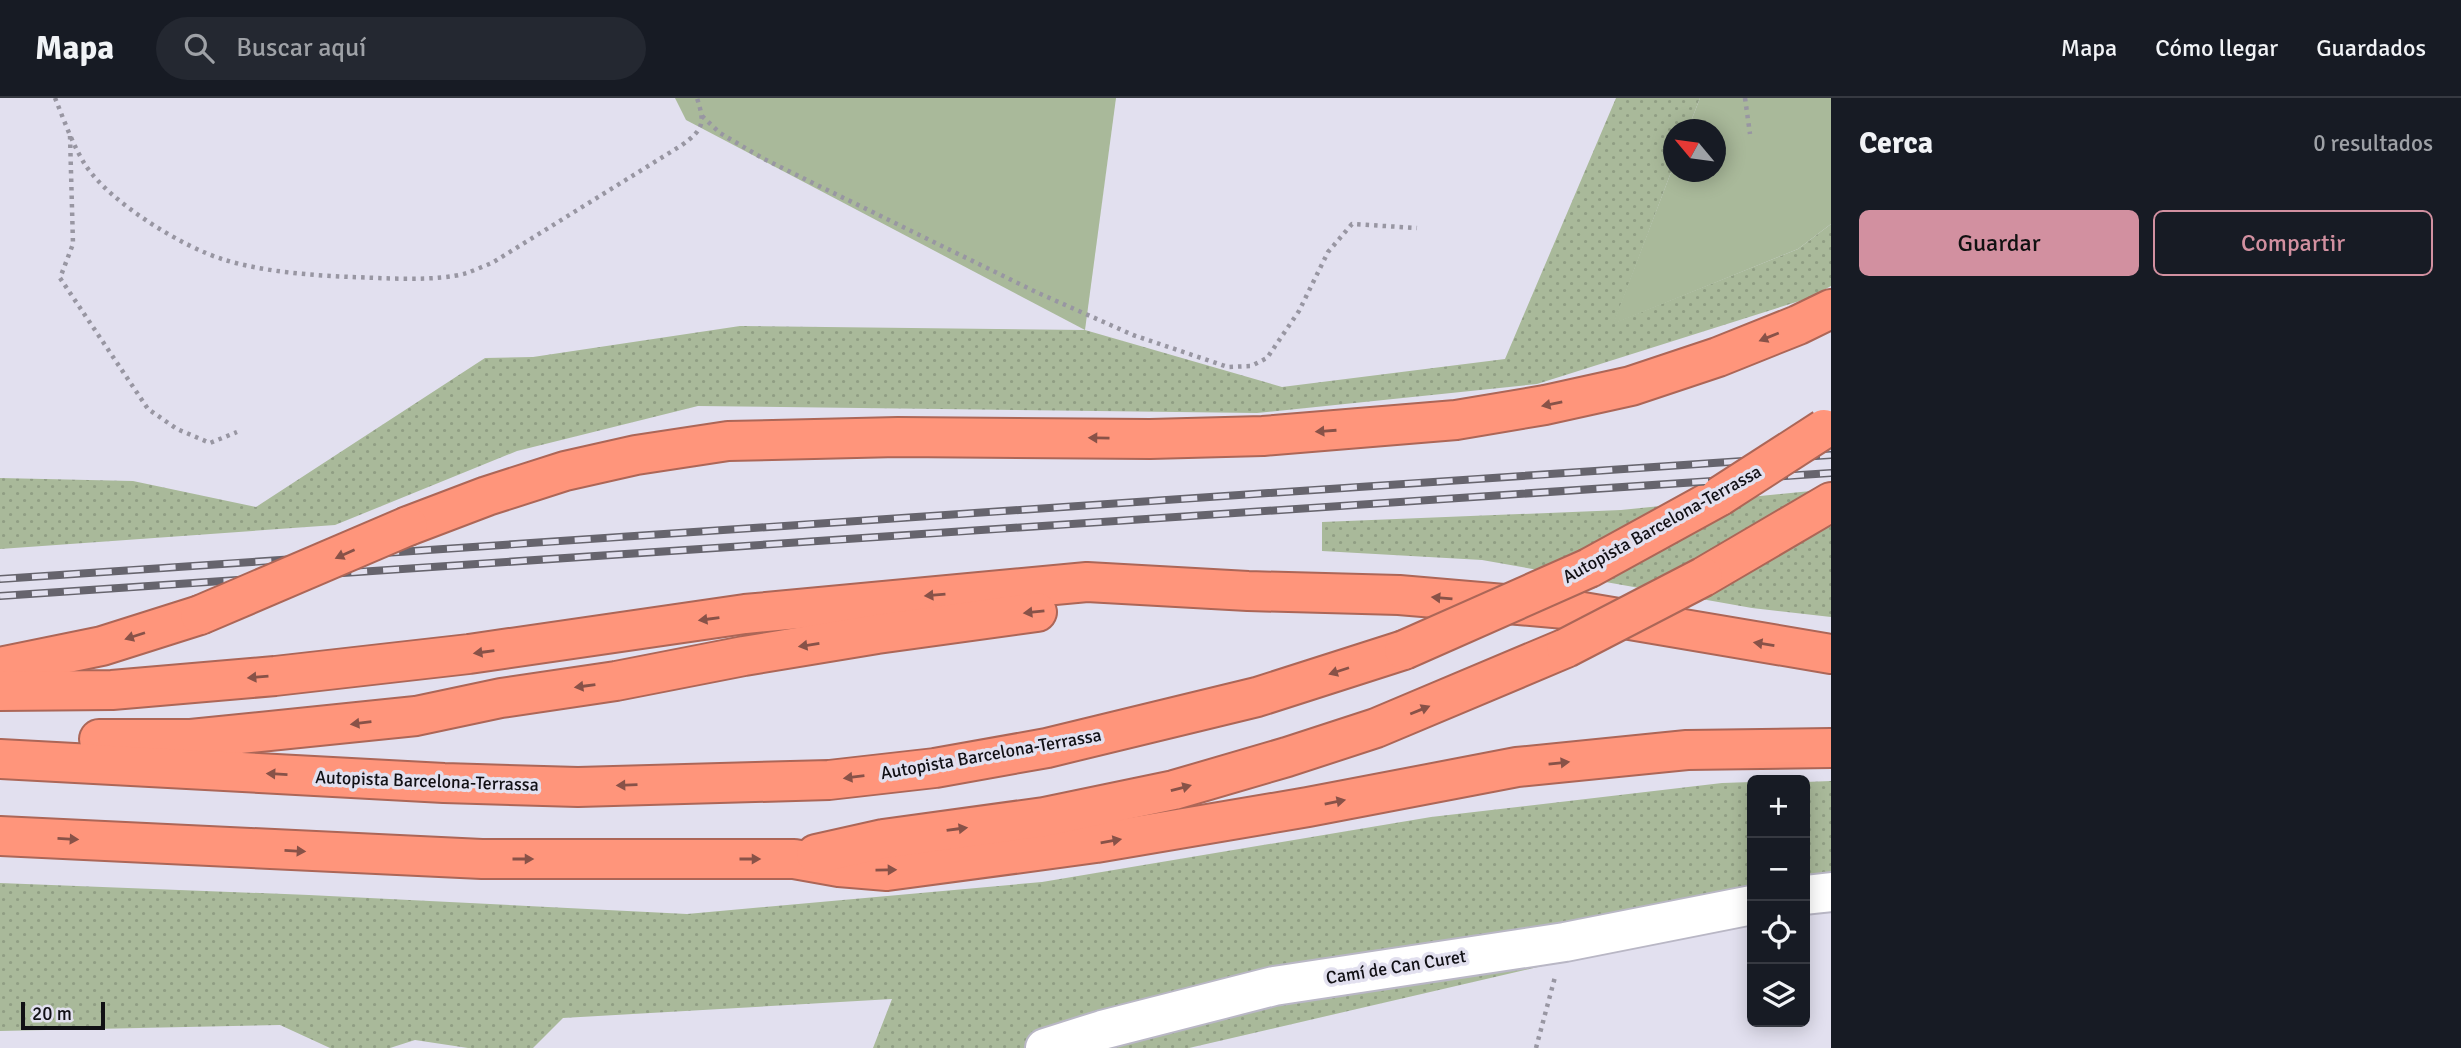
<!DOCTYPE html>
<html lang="es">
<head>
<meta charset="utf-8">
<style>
	body { margin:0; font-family:Signika,sans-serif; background:#242831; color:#f1f3f6 }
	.controls { position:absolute; right:21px; bottom:21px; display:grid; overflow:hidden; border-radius:10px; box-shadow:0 4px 18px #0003 }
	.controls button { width:63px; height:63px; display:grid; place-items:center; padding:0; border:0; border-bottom:2px solid #363941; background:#171b24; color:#f1f3f6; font:35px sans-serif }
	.compass { position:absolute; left:1663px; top:21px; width:63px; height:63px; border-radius:50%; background:#171b24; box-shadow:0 4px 18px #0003; rotate:299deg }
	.scale { position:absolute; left:21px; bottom:18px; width:84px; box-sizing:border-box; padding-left:7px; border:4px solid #111015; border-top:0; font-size:19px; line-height:24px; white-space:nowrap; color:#111015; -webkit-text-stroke:5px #e2e0ef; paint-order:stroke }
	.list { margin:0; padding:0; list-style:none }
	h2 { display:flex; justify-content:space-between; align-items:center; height:91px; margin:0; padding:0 28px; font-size:30px }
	h2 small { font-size:23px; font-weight:400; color:#9ea1a6 }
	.actions { display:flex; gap:14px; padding:21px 28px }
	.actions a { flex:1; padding:16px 0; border:2px solid #d290a0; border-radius:10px; text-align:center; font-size:24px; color:#d290a0 }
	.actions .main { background:#d290a0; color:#111 }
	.icon { flex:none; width:38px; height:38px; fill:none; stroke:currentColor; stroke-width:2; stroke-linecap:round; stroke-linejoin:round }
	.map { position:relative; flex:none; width:1831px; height:950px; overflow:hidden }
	header { display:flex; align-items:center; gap:42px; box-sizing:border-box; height:98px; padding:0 35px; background:#171b24; border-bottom:2px solid #363941 }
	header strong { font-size:33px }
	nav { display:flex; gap:38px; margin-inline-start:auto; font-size:24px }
	.search { width:490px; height:63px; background:#242831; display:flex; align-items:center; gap:18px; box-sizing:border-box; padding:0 24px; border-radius:38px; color:#9ea1a6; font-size:26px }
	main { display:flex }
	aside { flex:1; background:#171b24 }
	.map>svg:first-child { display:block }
	.grass { fill:url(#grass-dots) }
	.garden { fill:#a9b99a }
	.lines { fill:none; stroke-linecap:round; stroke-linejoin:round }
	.minor-casing { stroke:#b9b7c5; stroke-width:42 }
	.highway-casing { stroke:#ac6657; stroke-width:42 }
	.path { stroke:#9896a2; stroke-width:4.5; stroke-dasharray:3.5 5; stroke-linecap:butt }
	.minor { stroke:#fff; stroke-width:38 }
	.highway { stroke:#ff957b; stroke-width:38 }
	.rail-casing { stroke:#66646d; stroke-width:8 }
	.rail { stroke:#e2e0ef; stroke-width:5; stroke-dasharray:16; stroke-linecap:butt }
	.highway-bridge-casing { stroke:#ac6657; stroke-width:42; stroke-linecap:butt }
	.highway-bridge { stroke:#ff957b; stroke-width:38 }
	.oneway { fill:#885248 }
	.labels { text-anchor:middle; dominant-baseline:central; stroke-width:7; stroke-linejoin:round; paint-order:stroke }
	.street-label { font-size:18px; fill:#111015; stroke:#e2e0ef }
</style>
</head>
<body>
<header>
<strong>Mapa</strong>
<div class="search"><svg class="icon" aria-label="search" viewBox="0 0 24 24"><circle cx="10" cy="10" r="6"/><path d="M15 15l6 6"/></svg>Buscar aquí</div>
<nav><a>Mapa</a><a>Cómo llegar</a><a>Guardados</a></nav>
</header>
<main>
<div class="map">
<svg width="1831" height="950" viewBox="0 0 1831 950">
	<defs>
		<pattern id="grass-dots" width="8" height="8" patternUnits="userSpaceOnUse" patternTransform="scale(1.75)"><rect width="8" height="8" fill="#a9b99a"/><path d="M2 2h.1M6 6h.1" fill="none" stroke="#909e84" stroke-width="1.8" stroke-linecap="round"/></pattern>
	</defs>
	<rect width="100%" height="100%" fill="#e2e0ef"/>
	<g class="grass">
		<path d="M1616,0H1700L1688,31L1674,32L1673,69L1614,225L1798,151L1831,126V188L1809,200L1537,286L1257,315L698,308L517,353L335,427L0,451V380L133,383L256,409L485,260L533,259L740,228L1085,232L1282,289L1505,261Z"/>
		<path d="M1831,391V519L1752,510L1482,462L1322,453V424L1621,412Z"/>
		<path d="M1831,683V813L1805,818V684Z"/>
		<path d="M1752,684V827L1598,855L1189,950H873L892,901L563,920L533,950H468L415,942L390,950H330L280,927L0,933V785L309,797L687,816L1042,784L1431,719L1722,685Z"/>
	</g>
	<g class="garden">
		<path d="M675,0H1116L1085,232L686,22Z"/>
		<path d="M1700,0H1831V126L1798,151L1613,226L1673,69L1674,74H1716V32L1688,31Z"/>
	</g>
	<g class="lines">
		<g class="minor-casing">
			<g id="minor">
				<path d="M1805,797L1831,794"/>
				<path d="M1045,950L1102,932L1274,888L1565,844L1752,807"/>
			</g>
		</g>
		<g class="highway-casing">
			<g id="highway">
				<path d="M408,428L487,398L565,373L636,357L728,343L898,339L1150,341L1263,338L1456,322L1545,307L1631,288L1718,259L1798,227L1831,211"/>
				<path d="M1589,470L1720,398"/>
				<path d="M1703,479L1831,404"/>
				<path d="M0,569L102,548L200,517"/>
				<path d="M0,593L112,592L275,578L469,556L745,516L1087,484L1248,493L1399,497L1565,511L1831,556"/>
				<path d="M99,641H191L416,618L501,600L616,583L744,558L877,536L1037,514"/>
				<path d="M0,661L444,685L578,689L829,682L935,670L1047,650L1257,599L1404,552"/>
				<path d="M0,738L482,761H794L839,769L887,773L1096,745L1308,709L1517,669L1687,652L1831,650"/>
				<path d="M816,756L883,741L1044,719L1174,692L1287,659L1376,630L1566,550"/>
			</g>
		</g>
		<g class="path">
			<path d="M55,0C64,22 73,48 86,68C111,105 182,149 225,162C265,174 309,177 351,179C384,180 437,184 467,175C475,172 484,168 492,165L682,47C704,31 705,25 697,0"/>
			<path d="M1745,0L1750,36"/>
			<path d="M702,18L720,35L764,61L1036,194L1133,237L1228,269L1251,268L1267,260L1299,213L1328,154L1352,126L1417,130"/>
			<path d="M70,38L73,146L60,180L148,311L177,331L210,345L237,334"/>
			<path d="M1536,950L1555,879"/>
		</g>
		<use href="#minor" class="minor"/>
		<use href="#highway" class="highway"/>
		<g class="rail-casing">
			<g id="rail">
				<path d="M0,481L1831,357"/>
				<path d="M0,498L1831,375"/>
			</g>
		</g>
		<use href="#rail" class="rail"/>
		<g class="highway-bridge-casing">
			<g id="highway-bridge">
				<path d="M1720,398L1824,331"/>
				<path d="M200,517L408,428"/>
				<path d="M1566,550L1703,479"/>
				<path d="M1404,552L1589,470"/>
			</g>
		</g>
		<use href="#highway-bridge" class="highway-bridge"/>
	</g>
	<defs><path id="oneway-solid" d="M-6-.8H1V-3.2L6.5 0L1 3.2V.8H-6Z" transform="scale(1.75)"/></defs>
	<g class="oneway">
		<use href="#oneway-solid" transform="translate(1769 239) rotate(158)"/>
		<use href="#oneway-solid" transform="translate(1552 306) rotate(168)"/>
		<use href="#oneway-solid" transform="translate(1326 333) rotate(176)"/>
		<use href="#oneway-solid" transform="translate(1099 340) rotate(-179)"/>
		<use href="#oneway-solid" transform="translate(345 456) rotate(156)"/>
		<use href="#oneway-solid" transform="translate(935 497) rotate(175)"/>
		<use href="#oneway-solid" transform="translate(1442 500) rotate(-175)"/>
		<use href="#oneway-solid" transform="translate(1034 514) rotate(174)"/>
		<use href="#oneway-solid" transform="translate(709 521) rotate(172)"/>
		<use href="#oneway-solid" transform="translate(135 538) rotate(162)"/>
		<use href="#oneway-solid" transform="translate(1764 546) rotate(-171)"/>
		<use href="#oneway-solid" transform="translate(809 547) rotate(171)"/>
		<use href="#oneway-solid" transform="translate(484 554) rotate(172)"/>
		<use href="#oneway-solid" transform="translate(1339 573) rotate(162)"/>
		<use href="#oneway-solid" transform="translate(258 579) rotate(175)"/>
		<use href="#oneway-solid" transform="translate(585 588) rotate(172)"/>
		<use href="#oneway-solid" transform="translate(1420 612) rotate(-22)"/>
		<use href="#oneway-solid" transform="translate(361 625) rotate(173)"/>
		<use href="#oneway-solid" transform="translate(1559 665) rotate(-6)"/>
		<use href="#oneway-solid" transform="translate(277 676) rotate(-177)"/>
		<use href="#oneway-solid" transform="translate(854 679) rotate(173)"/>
		<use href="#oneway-solid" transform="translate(627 687) rotate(178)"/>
		<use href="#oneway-solid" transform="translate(1181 690) rotate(-15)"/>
		<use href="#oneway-solid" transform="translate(1335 704) rotate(-11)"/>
		<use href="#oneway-solid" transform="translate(957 731) rotate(-8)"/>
		<use href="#oneway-solid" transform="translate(68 741) rotate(3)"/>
		<use href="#oneway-solid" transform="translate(1111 743) rotate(-10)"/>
		<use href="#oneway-solid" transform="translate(295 753) rotate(3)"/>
		<use href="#oneway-solid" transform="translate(523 761)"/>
		<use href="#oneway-solid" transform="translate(750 761)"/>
		<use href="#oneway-solid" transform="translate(886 772) rotate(-1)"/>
	</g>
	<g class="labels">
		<g class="street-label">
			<text transform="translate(1662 426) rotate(-29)">Autopista Barcelona-Terrassa</text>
			<text transform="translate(991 656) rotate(-10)">Autopista Barcelona-Terrassa</text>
			<text transform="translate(427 683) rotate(2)">Autopista Barcelona-Terrassa</text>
			<text transform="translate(1396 869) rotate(-9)">Camí de Can Curet</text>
		</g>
	</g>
</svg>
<div class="controls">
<button>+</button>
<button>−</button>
<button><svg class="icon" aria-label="locate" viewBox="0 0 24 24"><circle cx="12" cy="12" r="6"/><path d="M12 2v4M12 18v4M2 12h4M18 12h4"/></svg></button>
<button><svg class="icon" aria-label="layers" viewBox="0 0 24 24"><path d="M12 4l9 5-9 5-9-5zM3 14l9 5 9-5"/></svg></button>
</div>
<svg class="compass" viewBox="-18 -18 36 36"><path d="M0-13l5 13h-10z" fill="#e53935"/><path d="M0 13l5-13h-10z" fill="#9ea1a6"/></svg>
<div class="scale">20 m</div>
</div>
<aside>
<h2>Cerca<small>0 resultados</small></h2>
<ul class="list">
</ul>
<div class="actions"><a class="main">Guardar</a><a>Compartir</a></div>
</aside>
</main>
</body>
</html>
